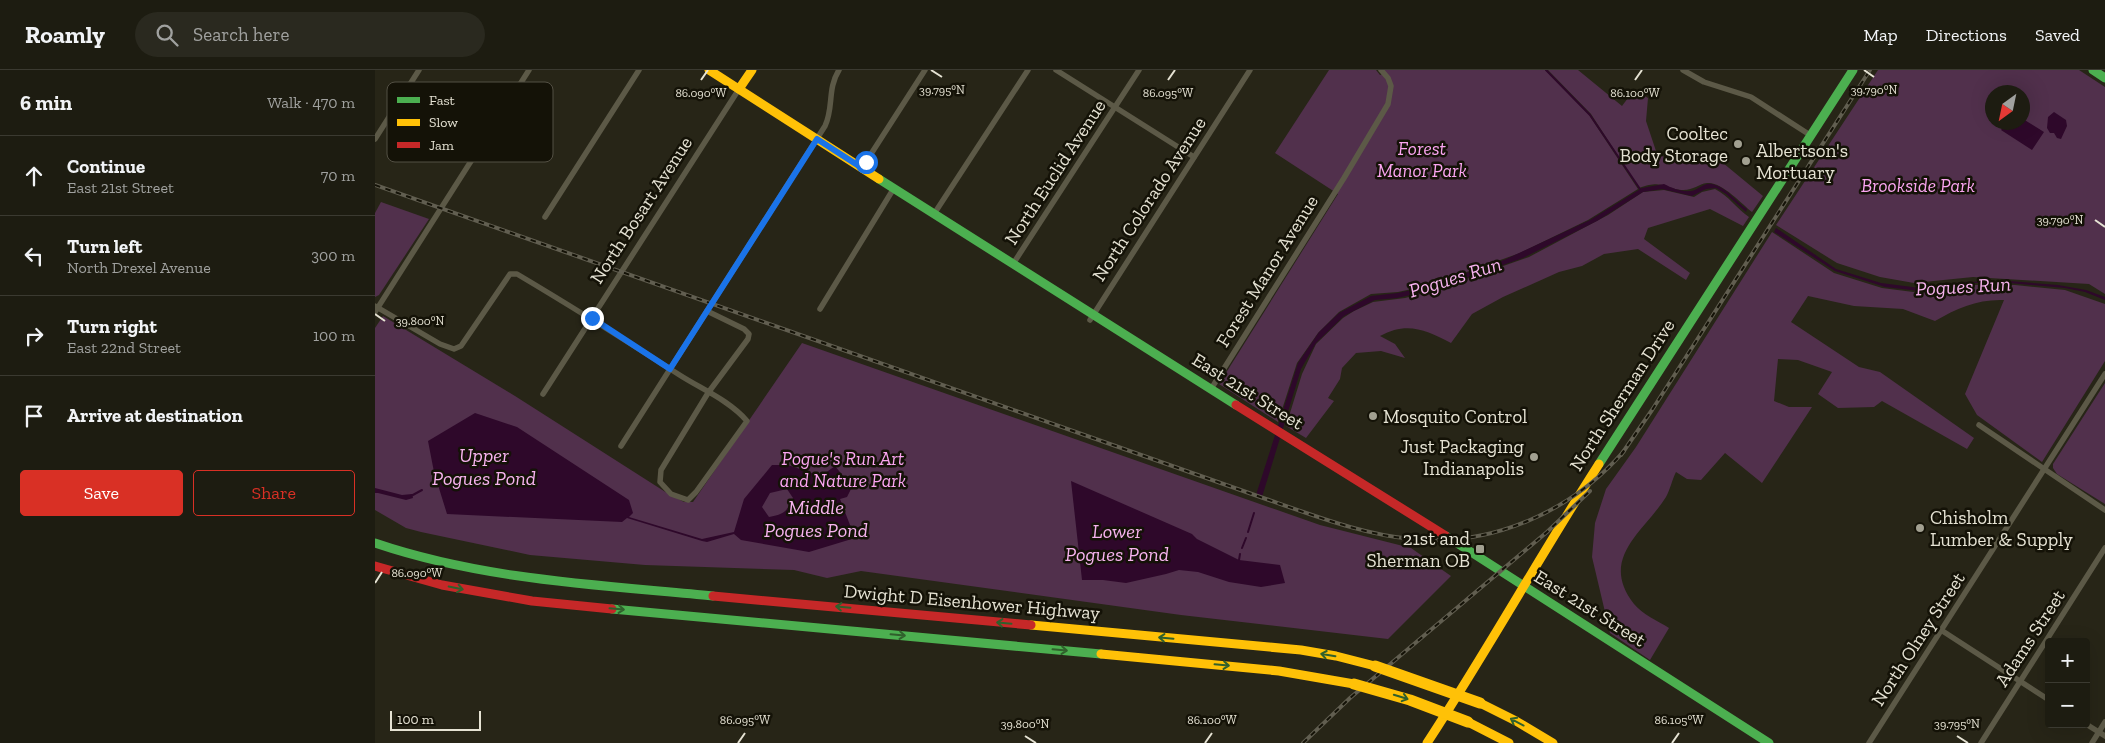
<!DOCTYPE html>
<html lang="en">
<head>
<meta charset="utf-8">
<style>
	body { margin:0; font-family:"Zilla Slab",serif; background:#2a291f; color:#f1f3f6 }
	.controls { position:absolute; right:15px; bottom:15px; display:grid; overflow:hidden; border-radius:5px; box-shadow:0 5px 20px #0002 }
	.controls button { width:45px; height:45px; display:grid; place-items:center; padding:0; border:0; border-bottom:1px solid #3b3a31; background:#1d1c11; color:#f1f3f6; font:25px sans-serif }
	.compass { position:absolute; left:1610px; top:15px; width:45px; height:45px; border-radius:50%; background:#1d1c11; box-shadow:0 5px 20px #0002; rotate:213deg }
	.scale { position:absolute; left:15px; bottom:12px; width:91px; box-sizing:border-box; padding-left:5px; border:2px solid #e5e2d3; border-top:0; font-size:14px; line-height:18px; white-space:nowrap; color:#e5e2d3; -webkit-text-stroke:4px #141207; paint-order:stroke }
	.stop { position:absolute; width:15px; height:15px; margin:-11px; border:4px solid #1a73e8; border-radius:50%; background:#fff }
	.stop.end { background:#1a73e8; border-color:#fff; box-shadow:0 1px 5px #0008 }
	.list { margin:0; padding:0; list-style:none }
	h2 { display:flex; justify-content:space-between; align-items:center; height:65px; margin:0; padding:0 20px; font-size:21px }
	h2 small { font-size:16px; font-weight:400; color:#a0a19f }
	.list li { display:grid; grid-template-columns:32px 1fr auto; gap:15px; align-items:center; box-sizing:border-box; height:80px; padding:0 20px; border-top:1px solid #3b3a31 }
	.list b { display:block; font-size:19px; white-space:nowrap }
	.list p { margin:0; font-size:16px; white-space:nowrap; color:#a0a19f }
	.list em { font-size:16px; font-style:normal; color:#a0a19f }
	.actions { display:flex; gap:10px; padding:15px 20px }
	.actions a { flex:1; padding:11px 0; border:1px solid #d93025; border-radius:5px; text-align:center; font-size:18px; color:#d93025 }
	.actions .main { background:#d93025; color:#fff }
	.icon { flex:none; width:28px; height:28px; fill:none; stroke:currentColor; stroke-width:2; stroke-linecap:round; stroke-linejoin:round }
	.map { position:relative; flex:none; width:1730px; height:673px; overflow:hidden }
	header { display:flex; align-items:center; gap:30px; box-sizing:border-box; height:70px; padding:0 25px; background:#1d1c11; border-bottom:1px solid #3b3a31 }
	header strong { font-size:24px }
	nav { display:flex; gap:28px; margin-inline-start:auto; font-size:18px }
	.search { width:350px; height:45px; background:#2a291f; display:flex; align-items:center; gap:12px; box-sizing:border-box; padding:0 18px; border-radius:28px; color:#a0a19f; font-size:19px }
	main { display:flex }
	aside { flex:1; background:#1d1c11 }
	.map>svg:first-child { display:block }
	.green { fill:#51304c; fill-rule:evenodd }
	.water { fill:#2e082a; fill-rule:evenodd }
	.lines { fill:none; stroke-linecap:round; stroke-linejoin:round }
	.stream { stroke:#2e082a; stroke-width:2 }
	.street { stroke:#5c5947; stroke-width:5.5 }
	.fast { stroke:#4caf50; stroke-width:9 }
	.slow { stroke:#ffc107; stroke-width:9 }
	.jam { stroke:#c62828; stroke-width:9 }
	.rail-casing { stroke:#615e50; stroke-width:4 }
	.rail { stroke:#141207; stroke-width:2; stroke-dasharray:5.5; stroke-linecap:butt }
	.slow-bridge { stroke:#ffc107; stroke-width:11 }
	.oneway { stroke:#30602c }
	.route { stroke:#1a73e8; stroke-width:6 }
	.ticks { fill:none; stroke:#e5e2d3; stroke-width:2 }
	.poi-dot { fill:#a2a091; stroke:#141207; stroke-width:2 }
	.labels { text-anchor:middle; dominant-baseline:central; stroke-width:5; stroke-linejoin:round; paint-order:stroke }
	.poi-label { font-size:19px; fill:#e5e2d3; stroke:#141207; text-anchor:end }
	.park-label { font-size:19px; font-style:italic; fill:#fba5f1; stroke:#141207 }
	.street-label { font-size:19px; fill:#e5e2d3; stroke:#141207 }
	.water-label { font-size:20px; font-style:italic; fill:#f7b3ef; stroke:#141207 }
	.key { fill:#141207; stroke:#535044; stroke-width:1 }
	.key-label { font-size:14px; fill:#e5e2d3 }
	.ticks-label { font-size:12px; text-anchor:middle; fill:#e5e2d3; stroke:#141207; stroke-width:5; stroke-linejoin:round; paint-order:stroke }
</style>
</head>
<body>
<header>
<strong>Roamly</strong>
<div class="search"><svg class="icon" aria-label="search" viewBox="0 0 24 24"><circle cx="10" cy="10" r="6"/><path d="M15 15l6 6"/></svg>Search here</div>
<nav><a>Map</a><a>Directions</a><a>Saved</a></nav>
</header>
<main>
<aside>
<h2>6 min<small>Walk · 470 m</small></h2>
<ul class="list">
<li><svg class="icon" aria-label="ahead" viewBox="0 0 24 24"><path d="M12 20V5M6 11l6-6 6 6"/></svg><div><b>Continue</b><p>East 21st Street</p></div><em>70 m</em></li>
<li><svg class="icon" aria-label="left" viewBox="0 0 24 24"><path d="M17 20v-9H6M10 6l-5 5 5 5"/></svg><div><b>Turn left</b><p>North Drexel Avenue</p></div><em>300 m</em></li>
<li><svg class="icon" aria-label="right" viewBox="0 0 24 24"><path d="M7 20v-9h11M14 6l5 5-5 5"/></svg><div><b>Turn right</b><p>East 22nd Street</p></div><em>100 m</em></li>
<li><svg class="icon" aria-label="arrive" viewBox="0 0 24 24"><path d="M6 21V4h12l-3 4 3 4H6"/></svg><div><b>Arrive at destination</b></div></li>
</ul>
<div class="actions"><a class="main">Save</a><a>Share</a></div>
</aside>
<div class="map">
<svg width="1730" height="673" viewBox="0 0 1730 673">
	<rect width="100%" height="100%" fill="#272517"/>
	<g class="green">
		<path d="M954,0H1001L1005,5L1010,3L1008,0H1170L1214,45L1263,119L1213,150L1145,183L1055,215L1023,222L996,224L964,242L943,263L922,293L903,352L844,314L963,124L900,83Z"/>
		<path d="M1173,0H1203L1247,36L1259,20L1273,28L1271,51L1282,84L1302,92L1322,88L1348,93L1388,126L1377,142C1367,134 1346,111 1332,113C1323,114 1318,121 1306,120C1286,117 1287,110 1264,118L1216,44Z"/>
		<path d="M1503,0H1704L1730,17V224L1714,214L1598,207L1539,213L1505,207L1462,193L1401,155ZM1618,22H1648V52H1618Z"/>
		<path d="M1340,119C1354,126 1362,139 1374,147L1368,156L1335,139L1273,158L1269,169L1315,203L1311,210L1263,179L1229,184L1207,196L1184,202L1128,227L1097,244L1076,273C1051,260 1032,251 1005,266L1020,274L1030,288L1006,281L981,283L967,298L965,309L953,328L959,331L931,368L911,356L927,304L941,274L968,248L979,241L998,232L1030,228L1057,221L1154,187L1233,145L1268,122L1289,120L1319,127L1327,122Z"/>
		<path d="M6,132L54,149L4,225L0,227V143Z"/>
		<path d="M1397,162L1459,203L1507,218L1546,223L1595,215H1640L1690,220L1730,234V291L1667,392L1602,345L1590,324L1629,230C1603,229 1582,238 1560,251L1528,239L1479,236L1433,226L1416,252L1484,297L1505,302L1599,368L1592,379L1507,331L1499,337L1463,338L1443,324L1457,302L1423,290L1403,289L1399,331L1414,337H1437L1387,413L1350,383L1326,410L1312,409L1301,402C1297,410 1295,420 1291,427C1270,461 1223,488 1259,534C1267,544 1283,551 1294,558L1275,590L1235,563L1217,487L1220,453L1231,419L1261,377Z"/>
		<path d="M8,246L140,326L292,423L309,432H318L427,273L945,455L1036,478L1076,506L1013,569L806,545L486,501L452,508L419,500L270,495L155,485L46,462L31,458L0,440V258Z"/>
		<path d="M1730,313V434L1682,404L1678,398V394Z"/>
	</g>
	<g class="water">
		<path d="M1679,42L1691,50L1692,56L1686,69L1682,68L1679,63H1675L1672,58L1673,47Z"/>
		<path d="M1648,49L1669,62L1657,80L1626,60L1631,53L1648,52Z"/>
		<path d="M1289,114C1297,118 1306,122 1316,121C1324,120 1329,112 1337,114C1352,117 1361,132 1372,139L1371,142L1351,124L1341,118L1331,119L1317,126L1287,119L1268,122L1222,151L1148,188L1054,221L1022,228L1000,230L969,246L941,273L926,299L887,427L881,425L923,293L944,262L964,243L996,226L1023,223L1054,216L1129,190L1215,150L1267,118Z"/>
		<path d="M1401,158L1461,199L1506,213L1545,218L1588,212L1634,211L1683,215L1711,220L1730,227V230L1710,222L1690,218L1634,213H1594L1545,221L1510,217L1460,201L1399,162Z"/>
		<path d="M100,343L142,357L254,430L258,443L254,447L327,469L359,462L369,429L397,395H413L446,406L460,396L477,417L472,427L465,429L480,468L434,482L366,470L359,464L332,472L327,471L252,448L247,452L72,444L59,402L53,371ZM412,419L418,428C411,443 409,444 394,447L387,437L395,423Z"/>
		<path d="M696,411L817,464L822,469L864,490L905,495L910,513L886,517L854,512L823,502L804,500L791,504L751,513L728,510H707Z"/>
		<path d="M0,418L27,425L37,424L38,428L31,430L3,423H0Z"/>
	</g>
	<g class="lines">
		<g class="stream">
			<path d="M1171,0L1215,45L1265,119"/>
			<path d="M36,426L47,420"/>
			<path d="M873,462L879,443"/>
			<path d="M867,478L871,468"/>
			<path d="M864,490L865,484"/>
		</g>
		<g class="street">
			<path d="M681,0L819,87"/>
			<path d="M1308,0L1329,12L1376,27L1435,65"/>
			<path d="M0,69L44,0"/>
			<path d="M487,98L550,0"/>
			<path d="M559,144L653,0"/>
			<path d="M170,147L264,0"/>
			<path d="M638,194L764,0"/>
			<path d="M0,236L65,274L79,279L86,276L135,204H142C196,236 250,270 303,304C326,319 354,330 372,351L321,422L313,430L296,424L285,412L286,400L333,323L373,269L374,264L369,259L332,241"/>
			<path d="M445,239L519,118"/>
			<path d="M0,242L154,0"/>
			<path d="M715,250L875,0"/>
			<path d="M836,319L969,108L1013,34L1016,16L1013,8L1006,0"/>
			<path d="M168,324L364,19"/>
			<path d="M1604,355L1730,440"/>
			<path d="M246,376L450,56C459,37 452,19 464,0"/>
			<path d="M1566,560L1674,630"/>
			<path d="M1711,654L1730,666"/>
			<path d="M1494,673L1730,304"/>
			<path d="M1606,673L1730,478"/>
			<path d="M1717,673L1730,652"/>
		</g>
		<g class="fast">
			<path d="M1718,0L1730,8"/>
			<path d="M504,109L861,335"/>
			<path d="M1224,394L1478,0"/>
			<path d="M1071,466L1394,673"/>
			<path d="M0,473C109,510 224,515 338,526"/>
			<path d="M237,539L726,584"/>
		</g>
		<g class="slow">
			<path d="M334,0L504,109"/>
			<path d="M364,19L377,0"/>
			<path d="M656,555L926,580L961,586L1000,596"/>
			<path d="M726,584L904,601L979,614"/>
			<path d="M1105,633L1141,651L1178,673"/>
			<path d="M1093,652L1134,673"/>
			<path d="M1052,673C1112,581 1165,486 1224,394"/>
		</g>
		<g class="jam">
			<path d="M861,335L1071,466"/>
			<path d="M0,496L67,515L157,531L237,539"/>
			<path d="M338,526L656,555"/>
		</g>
		<g class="rail-casing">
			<g id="rail">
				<path d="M0,115L891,429C938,445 988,465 1037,469C1118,477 1197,441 1249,381"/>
				<path d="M1246,385L1277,340L1495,0"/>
				<path d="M928,673L975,628L1172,462L1215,421"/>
			</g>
		</g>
		<use href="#rail" class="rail"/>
		<g class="slow-bridge">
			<path d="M1000,596L1105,633"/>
			<path d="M979,614L1035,630L1093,652"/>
		</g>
	</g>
	<defs><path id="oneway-shaft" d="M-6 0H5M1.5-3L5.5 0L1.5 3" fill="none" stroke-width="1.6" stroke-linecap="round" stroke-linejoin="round" transform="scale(1.25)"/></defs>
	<g class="oneway">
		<use href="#oneway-shaft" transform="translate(81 518) rotate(12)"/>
		<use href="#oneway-shaft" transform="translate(468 537) rotate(-175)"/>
		<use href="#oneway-shaft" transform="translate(242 539) rotate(5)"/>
		<use href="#oneway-shaft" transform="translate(629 553) rotate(-175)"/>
		<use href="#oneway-shaft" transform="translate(523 565) rotate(5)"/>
		<use href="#oneway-shaft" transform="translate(791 568) rotate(-175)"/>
		<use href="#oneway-shaft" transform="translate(685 580) rotate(5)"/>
		<use href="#oneway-shaft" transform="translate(953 585) rotate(-171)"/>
		<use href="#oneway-shaft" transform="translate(847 595) rotate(5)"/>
		<use href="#oneway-shaft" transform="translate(1026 627) rotate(17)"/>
		<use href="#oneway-shaft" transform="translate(1142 652) rotate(-152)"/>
	</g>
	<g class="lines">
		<path class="route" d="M217,248L295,299L442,69L487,98L491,92"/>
	</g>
	<path class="ticks" d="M556,0L567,7M1489,0L1499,7M326,10L333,0M793,10L800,0M1260,10L1267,0M1720,150L1730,157M0,244L10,251M0,513L7,502M650,666L661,673M1582,666L1593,673M363,673L370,663M830,673L837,663M1297,673L1304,663"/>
	<g class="poi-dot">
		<circle cx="1363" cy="74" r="5"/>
		<circle cx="1371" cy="91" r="5"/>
		<circle cx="998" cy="346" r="5"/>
		<circle cx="1159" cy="387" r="5"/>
		<circle cx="1545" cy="458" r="5"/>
		<rect x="1100" y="474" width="10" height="10" rx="2.5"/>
	</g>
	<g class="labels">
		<g class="poi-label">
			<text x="1353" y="63">Cooltec<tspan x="1353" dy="22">Body Storage</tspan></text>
			<text x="1381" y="80" text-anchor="start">Albertson's<tspan x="1381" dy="22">Mortuary</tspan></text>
			<text x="1008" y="346" text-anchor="start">Mosquito Control</text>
			<text x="1149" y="376">Just Packaging<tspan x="1149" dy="22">Indianapolis</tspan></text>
			<text x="1555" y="447" text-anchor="start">Chisholm<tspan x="1555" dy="22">Lumber &amp; Supply</tspan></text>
			<text x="1095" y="468">21st and<tspan x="1095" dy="22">Sherman OB</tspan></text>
		</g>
		<g class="park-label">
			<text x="1047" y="78">Forest<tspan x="1047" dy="22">Manor Park</tspan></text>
			<text x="1543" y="115">Brookside Park</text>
			<text x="468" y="388">Pogue's Run Art<tspan x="468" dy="22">and Nature Park</tspan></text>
		</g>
		<g class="street-label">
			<text transform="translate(680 102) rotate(-57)">North Euclid Avenue</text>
			<text transform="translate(774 129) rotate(-57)">North Colorado Avenue</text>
			<text transform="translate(266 140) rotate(-57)">North Bosart Avenue</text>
			<text transform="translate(892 201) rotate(-58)">Forest Manor Avenue</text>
			<text transform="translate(873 321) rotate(32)">East 21st Street</text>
			<text transform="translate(1247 325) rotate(-57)">North Sherman Drive</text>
			<text transform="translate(597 532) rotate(5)">Dwight D Eisenhower Highway</text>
			<text transform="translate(1215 538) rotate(32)">East 21st Street</text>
			<text transform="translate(1655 568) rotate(-57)">Adams Street</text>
			<text transform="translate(1543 569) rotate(-57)">North Olney Street</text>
		</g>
		<g class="water-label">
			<text transform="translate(1080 207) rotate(-17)">Pogues Run</text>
			<text transform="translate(1588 216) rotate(-3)">Pogues Run</text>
			<text x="109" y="385">Upper<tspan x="109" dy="23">Pogues Pond</tspan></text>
			<text x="441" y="437">Middle<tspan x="441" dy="23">Pogues Pond</tspan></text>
			<text x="742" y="461">Lower<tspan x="742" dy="23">Pogues Pond</tspan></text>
		</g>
	</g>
	<rect x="12" y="12" width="166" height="80" rx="8" class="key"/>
	<rect x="22" y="27" width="23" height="6" fill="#4caf50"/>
	<rect x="22" y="49" width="23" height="7" fill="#ffc107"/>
	<rect x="22" y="72" width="23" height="6" fill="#c62828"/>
	<g class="key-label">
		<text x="54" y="35">Fast</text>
		<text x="54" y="57">Slow</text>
		<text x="54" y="80">Jam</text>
	</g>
	<g class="ticks-label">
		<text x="1499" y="24">39.790°N</text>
		<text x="567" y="24">39.795°N</text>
		<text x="326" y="27">86.090°W</text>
		<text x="793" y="27">86.095°W</text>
		<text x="1260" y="27">86.100°W</text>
		<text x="1685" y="154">39.790°N</text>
		<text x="45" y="255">39.800°N</text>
		<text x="42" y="507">86.090°W</text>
		<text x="370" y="654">86.095°W</text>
		<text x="837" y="654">86.100°W</text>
		<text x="1304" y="654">86.105°W</text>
		<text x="650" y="658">39.800°N</text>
		<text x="1582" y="658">39.795°N</text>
	</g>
</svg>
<div class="controls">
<button>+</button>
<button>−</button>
</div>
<svg class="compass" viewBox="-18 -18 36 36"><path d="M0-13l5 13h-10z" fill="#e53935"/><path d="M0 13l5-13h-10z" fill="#a0a19f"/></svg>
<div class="scale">100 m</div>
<div class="stop" style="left:491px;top:92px"></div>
<div class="stop end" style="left:217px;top:248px"></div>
</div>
</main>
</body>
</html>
